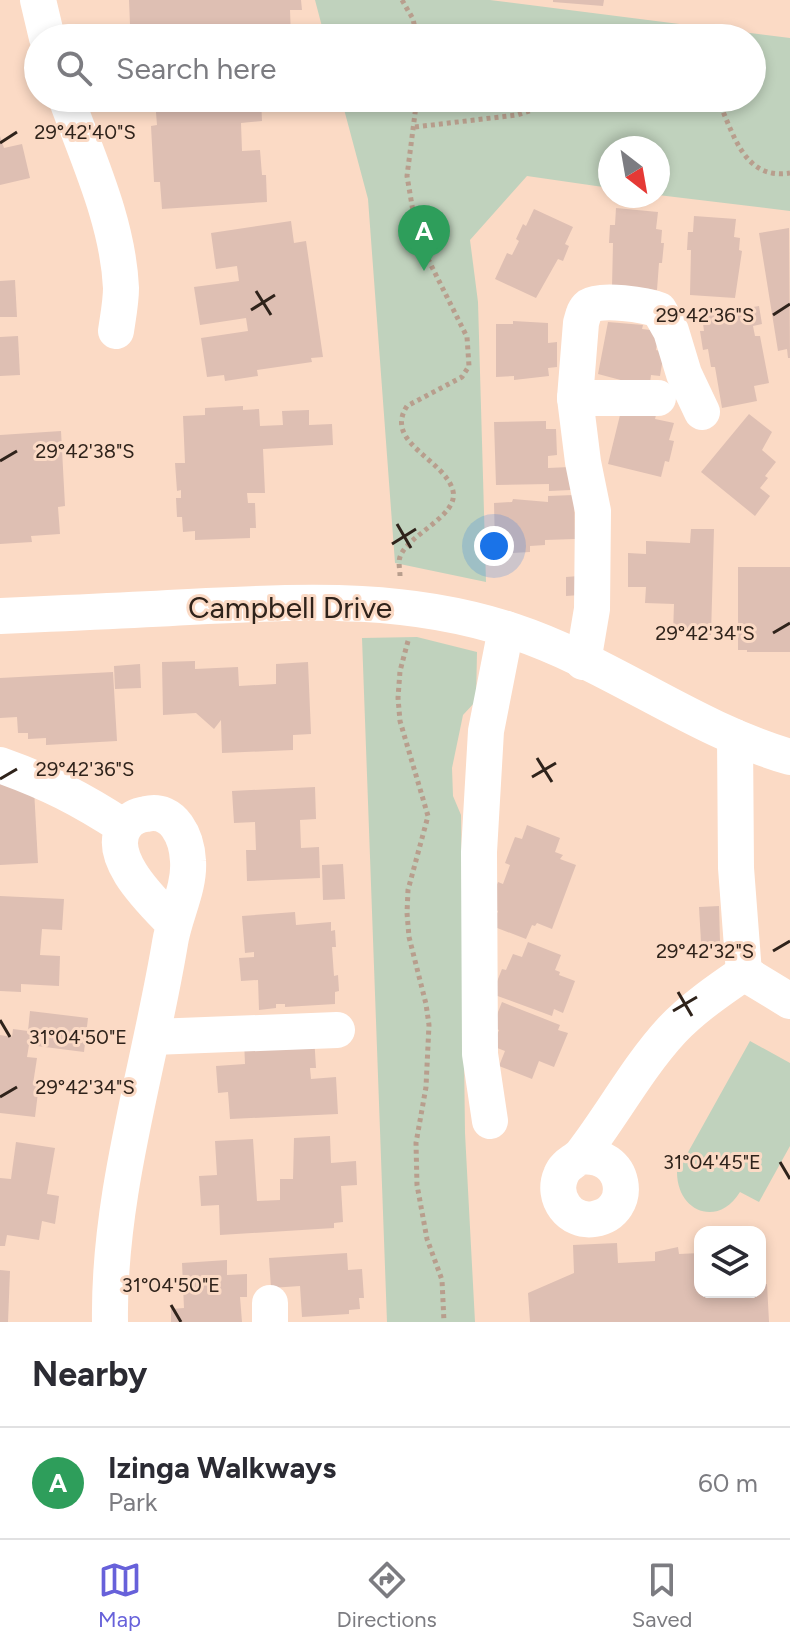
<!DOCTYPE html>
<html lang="en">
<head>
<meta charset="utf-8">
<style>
	body { margin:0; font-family:Figtree,sans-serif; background:#f7f7f7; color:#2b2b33 }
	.controls { position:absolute; right:24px; bottom:24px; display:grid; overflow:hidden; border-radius:16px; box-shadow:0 4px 12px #0003 }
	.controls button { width:72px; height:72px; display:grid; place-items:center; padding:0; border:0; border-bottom:2px solid #e1e1e2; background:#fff; color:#2b2b33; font:40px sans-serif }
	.compass { position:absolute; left:598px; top:136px; width:72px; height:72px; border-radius:50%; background:#fff; box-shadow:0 4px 12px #0003; rotate:149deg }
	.you { position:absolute; left:494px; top:546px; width:28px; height:28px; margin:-20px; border:6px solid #fff; border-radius:50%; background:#1a73e8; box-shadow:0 0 0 12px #1a73e833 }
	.badge { display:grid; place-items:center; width:52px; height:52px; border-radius:50%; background:#6761da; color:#fff; font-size:26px; font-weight:700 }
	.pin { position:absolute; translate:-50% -66px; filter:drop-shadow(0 2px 4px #0008) }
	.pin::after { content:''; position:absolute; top:42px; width:28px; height:24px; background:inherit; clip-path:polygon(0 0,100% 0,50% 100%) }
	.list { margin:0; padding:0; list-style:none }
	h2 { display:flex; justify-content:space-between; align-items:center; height:104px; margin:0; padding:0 32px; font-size:34px }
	h2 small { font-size:26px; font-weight:400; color:#7c7c81 }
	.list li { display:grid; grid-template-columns:52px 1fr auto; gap:24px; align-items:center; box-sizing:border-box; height:112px; padding:0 32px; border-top:2px solid #e1e1e2 }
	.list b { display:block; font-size:30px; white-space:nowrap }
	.list p { margin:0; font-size:26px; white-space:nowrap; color:#7c7c81 }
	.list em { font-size:26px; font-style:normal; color:#7c7c81 }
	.icon { flex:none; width:44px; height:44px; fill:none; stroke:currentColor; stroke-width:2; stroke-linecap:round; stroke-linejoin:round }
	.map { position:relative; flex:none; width:790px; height:1322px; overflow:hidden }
	.search { position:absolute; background:#fff; box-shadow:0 4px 12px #0003; left:24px; right:24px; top:24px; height:88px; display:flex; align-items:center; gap:20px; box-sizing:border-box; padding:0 28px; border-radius:44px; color:#7c7c81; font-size:30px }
	.sheet { height:216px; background:#fff }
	nav { display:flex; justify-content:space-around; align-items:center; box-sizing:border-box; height:112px; border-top:2px solid #e1e1e2; background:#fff; font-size:22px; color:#7c7c81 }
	nav a { display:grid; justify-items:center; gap:4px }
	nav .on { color:#6761da }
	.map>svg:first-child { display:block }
	.green { fill:#c0d2bd }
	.building { fill:#debfb3 }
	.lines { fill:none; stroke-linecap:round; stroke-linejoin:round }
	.path { stroke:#b89e8d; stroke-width:5; stroke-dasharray:4 4; stroke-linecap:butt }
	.minor { stroke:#fff; stroke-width:36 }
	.ticks { fill:none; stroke:#2f231b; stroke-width:3 }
	.labels { text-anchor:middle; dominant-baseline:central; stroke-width:6; stroke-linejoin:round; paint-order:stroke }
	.street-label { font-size:30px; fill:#2f231b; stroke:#fbdac5 }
	.ticks-label { font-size:20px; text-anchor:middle; fill:#2f231b; stroke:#fbdac5; stroke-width:6; stroke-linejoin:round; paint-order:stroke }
</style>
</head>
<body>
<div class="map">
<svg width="790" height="1322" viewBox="0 0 790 1322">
	<rect width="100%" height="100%" fill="#fbdac5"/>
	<g class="green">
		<path d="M315,0H490L790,38V211L658,195V148H610V188L527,176L470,240L478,302L486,582L395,563L368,199L341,98H752V38H325Z"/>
		<path d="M417,637L477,652L476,701L463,715L452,768L453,796L461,815L465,1133L475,1322H387L362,638Z"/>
		<path d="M750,1041L790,1063V1146L759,1202L740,1192C718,1228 677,1212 677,1172Z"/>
	</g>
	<g class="building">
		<path d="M129,0H301L302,10H290L291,38H246L245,30L221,31L220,27L201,28V38H117V26L130,25Z"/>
		<path d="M553,0H604L603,6L553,2Z"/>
		<path d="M181,98H261L262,121L241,123L242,151L260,150L262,175H266L267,202L162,209L160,182H154L151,126L157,125L155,100Z"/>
		<path d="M0,136L4,148L22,144L30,178L0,185Z"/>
		<path d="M616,208L658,212L656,229L662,230L661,243H664L662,263H659L657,290L612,287L613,243H609L610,225H615Z"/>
		<path d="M534,209L573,227L565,244L569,246L563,261L558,259L536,298L495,279L507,253L512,255L519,241L516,239L523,224L526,226Z"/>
		<path d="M694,216L736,219L734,237L740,238L739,250L742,251L735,298L690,295L691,250H687L688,232H693Z"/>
		<path d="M291,221L294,243L306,241L323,357L311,358L312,362L257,370L258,376L225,381L224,375L207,377L201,338L248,331L246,318L200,325L194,287L239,281L237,266L216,269L211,233Z"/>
		<path d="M789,228L790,358H788L787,349L778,351L759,233Z"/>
		<path d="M15,280L17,317H0V281Z"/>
		<path d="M759,306L762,324L753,326L755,336H760L769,383L754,386L757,401L722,408L715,367H711L708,349L703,350L700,331H704L702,316Z"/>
		<path d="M513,321L548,323V343L557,342V367L548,368L549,376L514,380V376L496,377V324H513Z"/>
		<path d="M608,322L643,325L642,329L659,331L656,350L664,352L660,376L651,375L650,383L633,380L632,383L598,374Z"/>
		<path d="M18,336L20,375L0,376V337Z"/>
		<path d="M243,406V410L259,409L260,426L283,425L282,411L309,410V425L332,424L333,445L263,449L265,493H247L248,503H255L256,528H250V538L195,540V531L183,532L182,517H177L176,498H181V490L177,491L175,463H185L183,416L205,415V408Z"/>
		<path d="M621,411H657L655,419L674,423L669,440L674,441L669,462L665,461L661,477L608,464Z"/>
		<path d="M749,414L772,432L762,450L776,462L765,476L768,478L760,488L770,496L755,516L701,472Z"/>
		<path d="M546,421V429H556L557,455L548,456V468L570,467L571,490L549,491V484L496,485L494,422Z"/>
		<path d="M61,431L65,506L58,507L60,534L31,536L32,542L0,544V435Z"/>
		<path d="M574,495L575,539L545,540V545L530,546V552L512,553V547L495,548L494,503L512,502L513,499L548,502V496Z"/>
		<path d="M691,529H714L711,635L673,634L674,604L645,603L646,587H628V553L646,554V541L690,543Z"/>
		<path d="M738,567H790V652H747V650H738Z"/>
		<path d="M579,576L580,595L566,596V577Z"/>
		<path d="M195,661V669L238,667L239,686L276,684V664L308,662L311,734L293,735V750L222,753L221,720L214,729L196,713L163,715L162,662Z"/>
		<path d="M140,664L141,688L115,689L114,666Z"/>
		<path d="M113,672L117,741L46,745V738L28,739V733H18L17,717L0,718V678Z"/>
		<path d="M0,781L34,789L38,863L0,865Z"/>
		<path d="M315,787L316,819L300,820L301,848L319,847L320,878L247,881L246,850H256L255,822L234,823L232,791Z"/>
		<path d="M527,825L560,838L555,852L563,855L560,859L576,865L552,929L537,923L535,926L532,925L526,939L492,926L498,911L488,908L498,882L503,884L510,865L505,863L515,837L522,839Z"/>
		<path d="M343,864L345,899L323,900L322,865Z"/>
		<path d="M0,896L64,899L62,930L42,929L40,955L60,956L59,986L21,984V992L0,991Z"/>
		<path d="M719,906L720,942H701L699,907Z"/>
		<path d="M295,912L296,925L331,922V931L335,930L336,947H332L334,976L338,975L339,991L335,992V1004L285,1007V1004H276V1008L259,1010L258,980L241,981L239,958L254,957V952L245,953L242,916Z"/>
		<path d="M528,942L561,955L555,970L560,972L559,975L575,981L563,1013L554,1009L552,1016L492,994L502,969L506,970L513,954L522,957Z"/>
		<path d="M502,1002L560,1025L558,1030L568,1033L554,1067L539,1061L532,1079L499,1066L505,1051L492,1046L499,1030L492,1027Z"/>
		<path d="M30,1011L88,1018L84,1052L29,1045L27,1057L37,1058L33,1084H39L35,1117L0,1113V1035L12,1037L13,1029L28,1031Z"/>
		<path d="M314,1036L316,1068H310L311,1079L336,1077L338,1114L230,1119L228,1092L218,1093L216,1066L245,1064L244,1040Z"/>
		<path d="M330,1136L331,1163L356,1161L357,1185L341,1186L343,1222L334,1223V1228L220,1235L219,1205L201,1206L199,1176L217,1175L215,1141L253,1139L257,1201L280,1200V1179H293L294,1138Z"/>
		<path d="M16,1142L55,1148L47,1194L59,1196L55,1224L42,1221L39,1240L7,1235L5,1246H0V1178L11,1179Z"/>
		<path d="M617,1243L618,1263L655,1261V1252L678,1247L679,1254L700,1253V1292H760V1285L767,1284L769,1322H530L528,1293L574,1273L573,1245Z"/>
		<path d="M347,1253L348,1270L362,1269L364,1298H359L360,1309L349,1310V1314L302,1317L300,1286L271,1288L269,1258Z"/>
		<path d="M227,1260V1275L247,1274V1297H240L242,1322H171V1309L184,1308L182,1263Z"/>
		<path d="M0,1270L10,1271L8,1322H0Z"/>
	</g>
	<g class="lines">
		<g class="path">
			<path d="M402,0L413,19L417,38"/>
			<path d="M717,98C733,131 743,181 790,173"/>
			<path d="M415,127L517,115L568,98"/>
			<path d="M400,576C400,570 398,562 400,557C407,535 459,516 453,491C445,459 383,443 407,406L462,377L469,366L467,337L422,247L415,223L407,176L417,98"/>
			<path d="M408,641L400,671L398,698L400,721L428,816L408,890L407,913L409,937L426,1004L429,1025L426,1087L416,1143L417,1185L427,1239L442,1280L444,1322"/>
		</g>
		<g class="minor">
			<path d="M38,0L47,38"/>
			<path d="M66,98C88,159 118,222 121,288C121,302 118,317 116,331"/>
			<path d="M575,398H658"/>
			<path d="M0,616C69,613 138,610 207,606C314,601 410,597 513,631C610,663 693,729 790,757"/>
			<path d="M583,662L592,609L593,511L583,462L575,398L581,323C583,316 584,310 589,306C601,298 646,305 659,310L671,331L684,374L702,412"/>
			<path d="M735,737L736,868L744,973"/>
			<path d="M0,765C48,782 81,799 124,827"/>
			<path d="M744,973L790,1001"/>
			<path d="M153,1037L337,1030"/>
			<path d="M490,1121L480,1054L479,852L486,731L506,629"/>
			<path d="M579,1157C627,1150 636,1212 594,1219C570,1223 551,1198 561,1175C565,1164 575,1162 582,1154C613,1114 637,1068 672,1030C693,1008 719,990 744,973"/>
			<path d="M270,1303V1322"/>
			<path d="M110,1322C108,1194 149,1069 170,943C174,916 190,888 188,861C187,838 174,807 146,814C138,815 130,819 125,826C104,857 154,903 173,923"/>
		</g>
	</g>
	<path class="ticks" d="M0,143L17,132M256,291L271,315M251,310L275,295M773,315L790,304M0,461L17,451M397,524L411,548M392,544L416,529M773,633L790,623M537,758L552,782M532,777L556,763M0,779L17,769M773,951L790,941M678,992L692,1016M673,1011L697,997M0,1020L10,1037M0,1097L17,1087M780,1162L790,1179M171,1305L181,1322"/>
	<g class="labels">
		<g class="street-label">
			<text x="290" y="607">Campbell Drive</text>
		</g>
	</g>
	<g class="ticks-label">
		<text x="85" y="139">29°42'40"S</text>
		<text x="705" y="322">29°42'36"S</text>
		<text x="85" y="458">29°42'38"S</text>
		<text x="705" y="640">29°42'34"S</text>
		<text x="85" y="776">29°42'36"S</text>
		<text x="705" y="958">29°42'32"S</text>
		<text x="78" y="1044">31°04'50"E</text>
		<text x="85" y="1094">29°42'34"S</text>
		<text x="712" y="1169">31°04'45"E</text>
		<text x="171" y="1292">31°04'50"E</text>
	</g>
</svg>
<div class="controls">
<button><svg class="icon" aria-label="layers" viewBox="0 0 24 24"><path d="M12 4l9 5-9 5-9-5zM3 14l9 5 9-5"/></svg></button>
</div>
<svg class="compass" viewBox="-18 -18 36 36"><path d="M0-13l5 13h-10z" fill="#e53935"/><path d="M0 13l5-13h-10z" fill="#7c7c81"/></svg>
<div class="you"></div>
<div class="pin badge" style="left:424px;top:271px;background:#2e9e5b">A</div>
<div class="search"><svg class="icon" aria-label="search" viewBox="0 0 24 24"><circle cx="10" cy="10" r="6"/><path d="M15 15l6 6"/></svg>Search here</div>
</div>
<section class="sheet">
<h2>Nearby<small></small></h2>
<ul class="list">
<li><span class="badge" style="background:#2e9e5b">A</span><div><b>Izinga Walkways</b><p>Park</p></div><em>60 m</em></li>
</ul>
</section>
<nav>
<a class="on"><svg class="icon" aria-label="map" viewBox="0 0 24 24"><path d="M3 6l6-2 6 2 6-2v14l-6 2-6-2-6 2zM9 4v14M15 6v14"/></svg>Map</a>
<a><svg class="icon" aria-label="directions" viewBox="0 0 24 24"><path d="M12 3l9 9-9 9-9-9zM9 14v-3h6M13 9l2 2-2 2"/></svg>Directions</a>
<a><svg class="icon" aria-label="saved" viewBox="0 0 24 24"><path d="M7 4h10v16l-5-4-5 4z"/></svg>Saved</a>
</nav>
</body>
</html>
